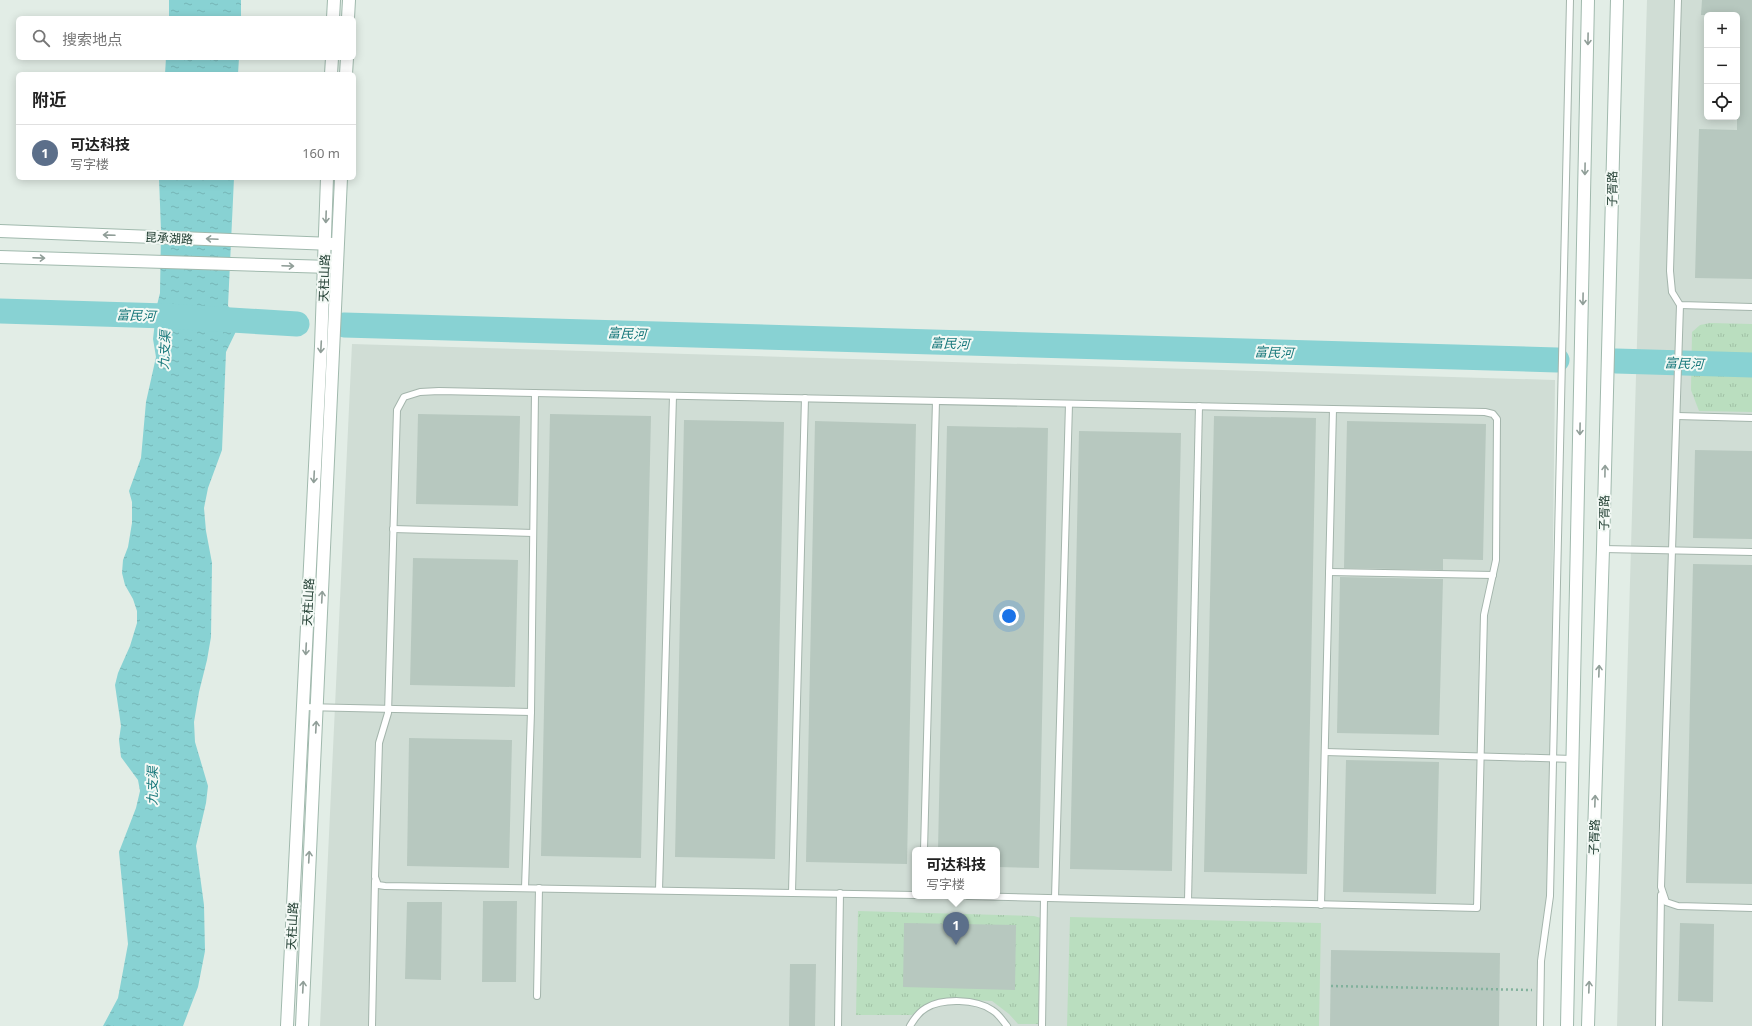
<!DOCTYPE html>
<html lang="zh">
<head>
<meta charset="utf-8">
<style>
	body { margin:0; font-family:"Noto Sans","Noto Sans SC",sans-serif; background:#f2f2f2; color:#222 }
	.controls { position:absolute; right:12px; top:12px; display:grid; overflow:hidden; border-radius:6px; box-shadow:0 2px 10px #0003 }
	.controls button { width:36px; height:36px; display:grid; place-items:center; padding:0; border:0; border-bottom:1px solid #e0e0e0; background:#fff; color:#222; font:20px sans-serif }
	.you { position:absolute; left:1009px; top:616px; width:14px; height:14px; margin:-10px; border:3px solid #fff; border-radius:50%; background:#1a73e8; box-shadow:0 0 0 6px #1a73e833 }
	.badge { display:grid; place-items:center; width:26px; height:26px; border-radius:50%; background:#814239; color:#fff; font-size:13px; font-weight:700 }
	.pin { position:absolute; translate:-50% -33px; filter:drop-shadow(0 1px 2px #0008) }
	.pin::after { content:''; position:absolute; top:21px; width:14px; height:12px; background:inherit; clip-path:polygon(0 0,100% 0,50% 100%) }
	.popup { position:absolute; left:912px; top:847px; width:88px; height:52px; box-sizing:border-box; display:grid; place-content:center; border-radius:6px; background:#fff; filter:drop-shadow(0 1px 3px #0005); font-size:13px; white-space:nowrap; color:#767676 }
	.popup b { font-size:15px; color:#222 }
	.popup::after { content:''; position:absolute; left:50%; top:100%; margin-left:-8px; border:8px solid transparent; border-top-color:#fff }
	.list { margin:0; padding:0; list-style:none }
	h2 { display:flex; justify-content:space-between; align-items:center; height:52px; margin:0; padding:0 16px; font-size:17px }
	h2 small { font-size:13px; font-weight:400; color:#767676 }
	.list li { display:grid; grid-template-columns:26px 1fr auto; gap:12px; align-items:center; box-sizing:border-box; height:56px; padding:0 16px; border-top:1px solid #e0e0e0 }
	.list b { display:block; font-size:15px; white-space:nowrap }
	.list p { margin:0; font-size:13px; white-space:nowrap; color:#767676 }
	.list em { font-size:13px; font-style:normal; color:#767676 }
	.icon { flex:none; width:22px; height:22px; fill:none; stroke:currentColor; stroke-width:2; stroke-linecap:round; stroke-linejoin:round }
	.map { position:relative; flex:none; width:1752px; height:1026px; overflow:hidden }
	.search { position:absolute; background:#fff; box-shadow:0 2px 10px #0003; left:16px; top:16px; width:340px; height:44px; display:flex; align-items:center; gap:10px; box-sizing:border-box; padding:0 14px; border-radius:6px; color:#767676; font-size:15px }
	.panel { position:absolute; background:#fff; box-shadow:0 2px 10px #0003; left:16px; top:72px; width:340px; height:108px; border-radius:6px }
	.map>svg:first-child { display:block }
	.built { fill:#d0ddd5; fill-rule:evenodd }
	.grass { fill:url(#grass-tufts) }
	.water { fill:url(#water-ripples) }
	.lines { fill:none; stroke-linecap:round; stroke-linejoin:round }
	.river { stroke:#88d2d3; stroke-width:25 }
	.building { fill:#b7c8bf }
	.lane-casing { stroke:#a4b5ac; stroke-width:8 }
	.secondary-casing { stroke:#a0b9ad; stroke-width:14 }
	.path { stroke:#81b19c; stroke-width:2.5; stroke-dasharray:2 3; stroke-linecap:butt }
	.lane { stroke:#fff; stroke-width:6 }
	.secondary { stroke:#fff; stroke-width:12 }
	.oneway { stroke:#909e98 }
	.labels { text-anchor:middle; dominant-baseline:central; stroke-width:4; stroke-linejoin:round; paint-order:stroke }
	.street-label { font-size:12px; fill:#213e32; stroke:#f3f9f5 }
	.water-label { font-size:13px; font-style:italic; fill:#19797c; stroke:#f3f9f5 }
</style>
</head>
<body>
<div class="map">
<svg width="1752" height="1026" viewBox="0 0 1752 1026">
	<defs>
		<pattern id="grass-tufts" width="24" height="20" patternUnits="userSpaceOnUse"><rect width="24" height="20" fill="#badebf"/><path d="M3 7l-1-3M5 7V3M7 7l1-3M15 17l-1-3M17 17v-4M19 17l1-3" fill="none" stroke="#a0c0a5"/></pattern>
		<pattern id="water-ripples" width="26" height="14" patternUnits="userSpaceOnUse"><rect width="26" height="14" fill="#88d2d3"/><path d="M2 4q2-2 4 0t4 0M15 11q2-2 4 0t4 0" fill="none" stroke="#75b5b6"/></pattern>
	</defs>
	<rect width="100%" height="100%" fill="#e2ede6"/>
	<g class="built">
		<path d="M1647,0H1752V1026H1617ZM1707,15H1737V117H1707Z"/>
		<path d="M352,344L1555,380L1549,883L1539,968L1536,1026H320ZM915,850H997V896H915Z"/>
	</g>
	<g class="grass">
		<path d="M1710,323L1752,324V412L1699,411L1691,390L1692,332L1700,325Z"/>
		<path d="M858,911L1034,916L1041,918L1039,1024H1018L1009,1014L992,1001L943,999C931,1001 921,1007 912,1015H856Z"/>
		<path d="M1070,917L1321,923L1319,1026H1067Z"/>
	</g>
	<g class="water">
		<rect x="169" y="0" width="72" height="18"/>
		<path d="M166,58H239L238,74H165Z"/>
		<path d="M159,178H234L228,306L241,321L226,352L222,450L208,488L204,508L206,531L212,563L211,637L207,660L199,692L194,722L195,742L208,786L206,803L196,846L204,905L205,951L198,987L183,1026H103L118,998L128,944L119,852L136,808L140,791L138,780L121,757L119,740L121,726L115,685L118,673L130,646L137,623V611L133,599L125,585L122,573L123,560L128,547L132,523V502L129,491L141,458L146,402L156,357L153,339L157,305L160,293L161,231Z"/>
	</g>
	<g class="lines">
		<g class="river">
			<path d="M0,311L166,316L297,324"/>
			<path d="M344,325L1557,360"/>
			<path d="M1616,361L1752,365"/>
		</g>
	</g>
	<g class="building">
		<path d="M1702,0H1752V279L1695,278L1699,129L1737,130V15H1701Z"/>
		<path d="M418,414L520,416L518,506L416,504Z"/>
		<path d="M550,414L651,416L641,858L541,856Z"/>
		<path d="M1214,416L1316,418L1307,874L1204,872Z"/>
		<path d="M684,420L784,422L775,859L675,857Z"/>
		<path d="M815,421L916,424L907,864L806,862Z"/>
		<path d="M1347,421L1486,424L1483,560L1443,559V570L1344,568Z"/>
		<path d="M947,426L1048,428L1039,868L997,867V850H938Z"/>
		<path d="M1079,431L1181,433L1172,871L1070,869Z"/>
		<path d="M1695,450L1752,451V539L1693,538Z"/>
		<path d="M413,558L518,560L515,687L410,685Z"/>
		<path d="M1693,564L1752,565V884L1686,883Z"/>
		<path d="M1340,577L1443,579L1439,735L1337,733Z"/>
		<path d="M409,738L512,740L509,868L407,866Z"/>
		<path d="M1346,760L1439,762L1436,894L1343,892Z"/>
		<path d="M483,901H517L516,982H482Z"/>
		<path d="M407,902H442L441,980L405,979Z"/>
		<path d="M904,923L1016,925L1015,990L903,987Z"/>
		<path d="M1680,923L1714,924L1713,1002L1678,1001Z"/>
		<path d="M1331,950L1500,953L1499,1026H1330Z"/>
		<path d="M790,964H816L815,1026H789Z"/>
	</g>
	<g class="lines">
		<g class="lane-casing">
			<g id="lane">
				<path d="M1678,0L1670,271L1672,292L1680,305L1752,307"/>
				<path d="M1680,305L1661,887L1666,902L1678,906L1752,908"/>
				<path d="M1677,416L1752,418"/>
				<path d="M393,529L533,533"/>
				<path d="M1603,549L1752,552"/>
				<path d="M1329,572L1493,575"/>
				<path d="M303,707L531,712"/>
				<path d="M1325,752L1573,759"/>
				<path d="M924,850L936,401"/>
				<path d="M525,888L531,712L535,393"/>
				<path d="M659,890L673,396"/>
				<path d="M792,892L805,398"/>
				<path d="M915,895L385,886L378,885L375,877L379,743L388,713L397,410L404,397L420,392L439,391L1485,412L1493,414L1497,419L1496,560L1484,615L1477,908L968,896"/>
				<path d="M1055,898L1069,404"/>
				<path d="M1188,901L1199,406"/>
				<path d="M1321,905L1333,409"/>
				<path d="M537,996L539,888"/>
				<path d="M372,1026L375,881"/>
				<path d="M838,1026L840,893"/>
				<path d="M910,1026C914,1019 919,1012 926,1008C943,998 976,999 992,1010C999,1014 1002,1020 1007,1026"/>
				<path d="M1042,1026L1044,898"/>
				<path d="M1540,1026L1541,961L1550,896L1570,0"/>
				<path d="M1659,1026L1661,895"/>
			</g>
		</g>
		<g class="secondary-casing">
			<g id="secondary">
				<path d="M333,18L334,0"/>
				<path d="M348,18L349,0"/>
				<path d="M331,74L332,58"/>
				<path d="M346,74L347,58"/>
				<path d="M0,231L333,244"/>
				<path d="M0,257L331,267"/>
				<path d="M287,1026L321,346L327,178"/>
				<path d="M302,1026L341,178"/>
				<path d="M1567,1026L1588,0"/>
				<path d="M1588,1026L1603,549L1617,0"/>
			</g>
		</g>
		<path class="path" d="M1331,986L1532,990"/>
		<use href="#lane" class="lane"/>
		<use href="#secondary" class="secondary"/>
	</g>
	<defs><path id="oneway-shaft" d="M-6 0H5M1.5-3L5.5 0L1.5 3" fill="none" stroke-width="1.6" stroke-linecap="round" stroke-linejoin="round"/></defs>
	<g class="oneway">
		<use href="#oneway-shaft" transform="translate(1588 39) rotate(91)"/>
		<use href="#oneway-shaft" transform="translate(1585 169) rotate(91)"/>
		<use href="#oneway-shaft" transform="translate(326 217) rotate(92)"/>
		<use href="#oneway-shaft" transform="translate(109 235) rotate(-178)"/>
		<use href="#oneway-shaft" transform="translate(212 239) rotate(-177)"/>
		<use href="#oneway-shaft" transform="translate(39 258) rotate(2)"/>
		<use href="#oneway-shaft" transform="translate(288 266) rotate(2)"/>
		<use href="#oneway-shaft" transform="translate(1583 299) rotate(91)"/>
		<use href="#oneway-shaft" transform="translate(321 347) rotate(93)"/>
		<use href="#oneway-shaft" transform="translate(1580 429) rotate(91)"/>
		<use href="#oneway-shaft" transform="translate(1605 471) rotate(-89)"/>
		<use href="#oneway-shaft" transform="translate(314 477) rotate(93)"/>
		<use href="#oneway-shaft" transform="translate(322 597) rotate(-87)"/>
		<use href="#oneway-shaft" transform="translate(306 649) rotate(93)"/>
		<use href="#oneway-shaft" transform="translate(1599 671) rotate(-88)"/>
		<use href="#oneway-shaft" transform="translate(316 727) rotate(-87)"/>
		<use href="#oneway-shaft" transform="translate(1595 801) rotate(-88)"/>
		<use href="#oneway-shaft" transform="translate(309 857) rotate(-87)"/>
		<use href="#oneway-shaft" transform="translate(303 987) rotate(-87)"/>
		<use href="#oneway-shaft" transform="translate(1589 987) rotate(-88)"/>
	</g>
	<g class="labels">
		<g class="street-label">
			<text transform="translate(1612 189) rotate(-89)">子胥路</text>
			<text transform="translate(169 238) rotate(3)">昆承湖路</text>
			<text transform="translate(324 278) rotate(-88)">天柱山路</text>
			<text transform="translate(1604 513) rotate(-89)">子胥路</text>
			<text transform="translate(308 602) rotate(-87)">天柱山路</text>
			<text transform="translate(1594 837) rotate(-88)">子胥路</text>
			<text transform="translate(292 926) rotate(-87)">天柱山路</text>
		</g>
		<g class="water-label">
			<text transform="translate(136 315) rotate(2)">富民河</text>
			<text transform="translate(627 333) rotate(2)">富民河</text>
			<text transform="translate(950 343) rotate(2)">富民河</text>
			<text transform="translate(164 350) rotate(-87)">九支渠</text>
			<text transform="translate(1274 352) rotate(2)">富民河</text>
			<text transform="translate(1684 363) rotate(2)">富民河</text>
			<text transform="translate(152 786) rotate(-89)">九支渠</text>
		</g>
	</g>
</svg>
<div class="controls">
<button>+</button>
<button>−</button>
<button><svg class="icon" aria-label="locate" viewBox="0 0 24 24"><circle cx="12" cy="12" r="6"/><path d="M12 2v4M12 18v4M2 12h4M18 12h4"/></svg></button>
</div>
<div class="you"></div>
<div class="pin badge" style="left:956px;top:945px;background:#5c6f8a">1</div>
<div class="popup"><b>可达科技</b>写字楼</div>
<div class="search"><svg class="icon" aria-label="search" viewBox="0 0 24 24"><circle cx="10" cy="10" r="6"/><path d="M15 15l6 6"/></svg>搜索地点</div>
<section class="panel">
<h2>附近<small></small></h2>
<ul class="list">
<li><span class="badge" style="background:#5c6f8a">1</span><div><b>可达科技</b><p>写字楼</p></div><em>160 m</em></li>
</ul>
</section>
</div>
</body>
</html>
